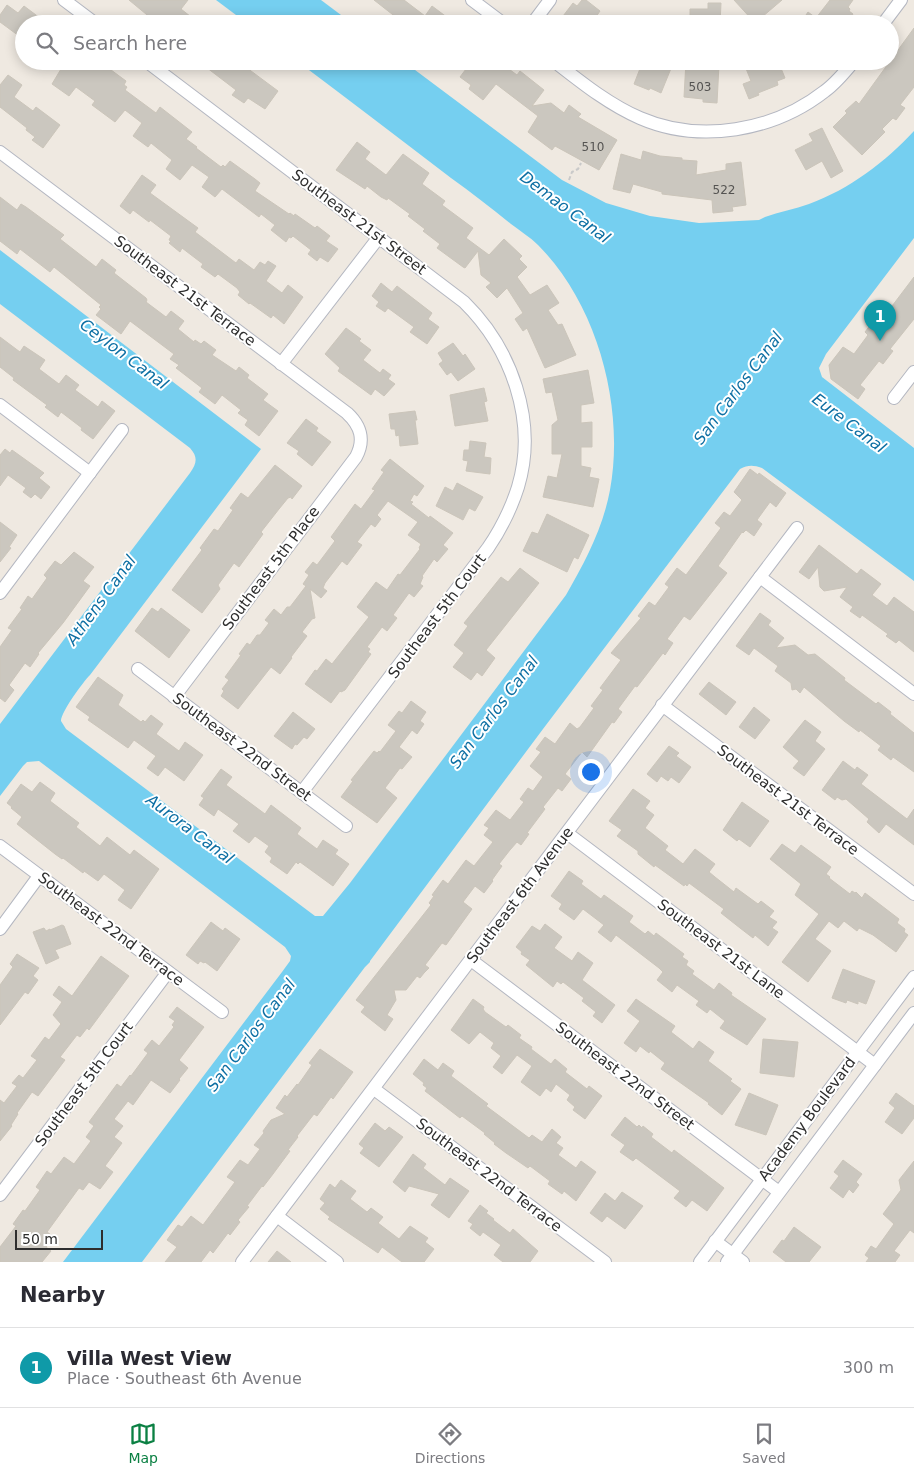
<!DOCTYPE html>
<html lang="en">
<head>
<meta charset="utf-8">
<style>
	body { margin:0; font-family:"DejaVu Sans",sans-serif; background:#f2f2f3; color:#2b2b33 }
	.scale { position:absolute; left:15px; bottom:12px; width:88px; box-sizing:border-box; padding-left:5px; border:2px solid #2e2e2e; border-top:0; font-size:14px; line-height:18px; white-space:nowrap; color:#2e2e2e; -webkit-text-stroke:4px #fff; paint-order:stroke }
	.you { position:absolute; left:590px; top:771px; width:18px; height:18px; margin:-12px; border:4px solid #fff; border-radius:50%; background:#1a73e8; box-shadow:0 0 0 8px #1a73e833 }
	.badge { display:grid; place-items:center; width:32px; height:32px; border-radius:50%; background:#0b8043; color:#fff; font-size:16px; font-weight:700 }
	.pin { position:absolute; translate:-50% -41px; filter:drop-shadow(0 1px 2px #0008) }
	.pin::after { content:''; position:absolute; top:26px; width:18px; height:15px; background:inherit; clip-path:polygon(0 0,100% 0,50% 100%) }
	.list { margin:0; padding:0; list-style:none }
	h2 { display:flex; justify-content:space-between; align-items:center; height:65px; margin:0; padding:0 20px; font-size:21px }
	h2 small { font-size:16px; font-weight:400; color:#7c7c81 }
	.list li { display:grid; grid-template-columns:32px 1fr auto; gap:15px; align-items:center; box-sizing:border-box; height:80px; padding:0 20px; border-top:1px solid #e1e1e2 }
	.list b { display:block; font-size:19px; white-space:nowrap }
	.list p { margin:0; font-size:16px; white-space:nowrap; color:#7c7c81 }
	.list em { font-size:16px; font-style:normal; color:#7c7c81 }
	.icon { flex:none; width:28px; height:28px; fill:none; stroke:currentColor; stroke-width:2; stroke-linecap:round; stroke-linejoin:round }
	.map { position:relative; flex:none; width:914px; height:1262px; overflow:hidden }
	.search { position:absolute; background:#fff; box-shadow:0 2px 12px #0003; left:15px; right:15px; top:15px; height:55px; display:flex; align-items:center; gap:12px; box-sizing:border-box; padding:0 18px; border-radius:28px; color:#7c7c81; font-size:19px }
	.sheet { height:145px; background:#fff }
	nav { display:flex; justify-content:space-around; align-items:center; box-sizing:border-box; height:70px; border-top:1px solid #e1e1e2; background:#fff; font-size:14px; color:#7c7c81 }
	nav a { display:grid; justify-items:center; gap:2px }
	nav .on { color:#0b8043 }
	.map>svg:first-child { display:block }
	.water { fill:#75cff0 }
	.building { fill:#cbc7bf; stroke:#cbc5ba }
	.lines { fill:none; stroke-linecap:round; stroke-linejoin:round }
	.minor-casing { stroke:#b4b7c1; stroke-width:14 }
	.path { stroke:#c9c9c9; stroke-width:2; stroke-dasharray:4 2.5; stroke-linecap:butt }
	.minor { stroke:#fff; stroke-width:12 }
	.labels { text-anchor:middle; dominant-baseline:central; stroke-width:4; stroke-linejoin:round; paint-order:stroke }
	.number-label { font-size:12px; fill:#555452 }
	.street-label { font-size:15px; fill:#2e2e2e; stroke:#fff }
	.water-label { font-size:16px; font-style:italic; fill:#0d6fa3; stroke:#fff }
</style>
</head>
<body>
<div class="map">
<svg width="914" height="1262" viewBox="0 0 914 1262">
	<rect width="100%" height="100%" fill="#efe9e1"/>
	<g class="water">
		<path d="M216,0H321L353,24H248Z"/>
		<path d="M297,61H403L562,180L606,203L650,216L699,223L759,220L765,217C779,212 795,209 809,204C850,189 885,162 914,131V238L826,354L819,368L822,377L914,448V581L762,468C753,465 748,465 740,469L543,729L370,961V962L365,967L142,1262H63L282,972L290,961L291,956L285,947L39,761L27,762L23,766L0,796V724L190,473C197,463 198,457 190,448L0,304V250L261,449L90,675C83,682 61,712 61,721L66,729L315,916H323L350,883L566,595C585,562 603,528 610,490C625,408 598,305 538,245C530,237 520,231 511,224C491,208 472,193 451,178C400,139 349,100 297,61Z"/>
	</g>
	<g class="building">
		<path d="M129,0H188L181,9L200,24H158Z"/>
		<path d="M374,0H404L425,16L432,6L456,24H393L397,18Z"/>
		<path d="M582,0H586L600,11L591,24H557L573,3L577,6Z"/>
		<path d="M734,0H782L755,23Z"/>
		<path d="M830,0H853L848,7L850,9L849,11L853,14L846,24H800L808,12L816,18Z"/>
		<path d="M708,3H721L720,24H690V9H708Z"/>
		<path d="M7,5L18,13L24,6L48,24H24V29L19,36L0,22V15Z"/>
		<path d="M914,28V87L900,105L905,108L896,120L893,118L882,129L885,132L862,155L833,127L847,113L845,111L856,101L859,104Z"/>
		<path d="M50,61H83L89,66L93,61H99L126,81L124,85L127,87L125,90L156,113L160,107L192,132L186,139L197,147L196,148L221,167L223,165L225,167L230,161L255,179L260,183L255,191L289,214L290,213L294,216L295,214L315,228L317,226L330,236L326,241L338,249L328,262L320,257L317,261L308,254L311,250L293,236L291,238L289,237L286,242L271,230L275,225L261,214L259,217L222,189L215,197L202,187L209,177L192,165L180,180L166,169L172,160L151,143L148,147L133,136L142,123L125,110L115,122L92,105L95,101L76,87L69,96L52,84L61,69Z"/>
		<path d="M198,61H246L243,65L278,91L265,109L248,98L244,103L232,95L236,90Z"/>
		<path d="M472,61H498L517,75L520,71L544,90L532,106L551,103L564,113L569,105L581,114L578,117L617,140L599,170L555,146L552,150L528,132L538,116L496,84L483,100L469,89L471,85L460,77Z"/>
		<path d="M643,61L658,66L660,61H674L661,93L650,88L649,90L634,84Z"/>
		<path d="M686,61H712V65H719L717,103L703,102V99L684,97Z"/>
		<path d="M743,61H778L785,78L777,81L778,85L758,93L759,95L749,99L743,84L751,81Z"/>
		<path d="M8,75L22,85L14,97L33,111L36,107L60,125L43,148L32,140L35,137L26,130L27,128L0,107V85Z"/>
		<path d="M822,128L843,171L831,178L822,161L806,170L795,150L813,141L809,134Z"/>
		<path d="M357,142L370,152L365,159L386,175L403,154L429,173L422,184L445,201L442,205L473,228L466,238L489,255L504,239L522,256L519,259L527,267L517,277L530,295L547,285L559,303L548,310L558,325L562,324L576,355L545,368L527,328L523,331L515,319L523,313L507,288L497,298L486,287L491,283L481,275L478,251L465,268L463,267L437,248L440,244L423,231L425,229L408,216L410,214L388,198L387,200L381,197L367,186L365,189L336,170Z"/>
		<path d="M643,151L660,156L682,158V160L697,161L696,175L726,170V164L741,162L746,205L732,207L733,211L713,213L712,200L662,194V192L633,184L630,193L613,189L621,154L641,160Z"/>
		<path d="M142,175L156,185L150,193L198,228L195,232L236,263L239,259L254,270L260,262L265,265L268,261L276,266L266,281L282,293L288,285L303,297L284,324L273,315L271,318L250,303L249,304L238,295L240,292L237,288L218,274L215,277L201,267L203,264L182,248L180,252L169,243L171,241L169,240L171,236L150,220L149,222L133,210L130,214L120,206Z"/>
		<path d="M0,197L17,210L21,204L26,207L64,235L60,239L96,267L102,259L116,270L114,273L146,298L147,300L146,302L166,317L171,311L184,321L178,329L194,342L195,340L201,344L204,341L216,350L212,355L236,371L239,367L249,375L247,378L268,394L263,400L278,411L259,436L245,425L248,420L238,413L241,410L222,395L215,404L199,392L202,388L176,368L179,365L170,359L174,354L130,321L121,334L96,315L101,309L99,307L101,305L54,267L50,272L20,249L17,254L0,241Z"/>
		<path d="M914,277V319L890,349L893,351L883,364L879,361L860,385L865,389L858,399L831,379L829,365L843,347L854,354L868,335L865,332L875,319L880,322Z"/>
		<path d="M381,283L392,292L397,286L432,313L428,319L439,327L427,344L410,332L414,327L388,308L385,312L376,306L379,302L372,296Z"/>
		<path d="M346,328L361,339L359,341L371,350L363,360L380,373L383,369L391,375L388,379L395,384L384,396L375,389L371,395L338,371L340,368L325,354Z"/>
		<path d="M0,337L20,352L24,346L45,360L39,369L59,384L66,375L79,385L75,390L98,407L102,401L115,411L93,439L81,430L82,428L61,412L58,417L45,407L47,405L13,380L14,378L0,367Z"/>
		<path d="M453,343L463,356L465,354L475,369L458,381L451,372L447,375L439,364L443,361L438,353Z"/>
		<path d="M588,370L594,403L581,405V423L592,422V447H581V466L591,468L589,477L599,479L593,507L543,497L548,476L557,478L562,454H552V425L558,420L552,392L546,393L543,379Z"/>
		<path d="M484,388L487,401L484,402L488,421L455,426L450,395Z"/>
		<path d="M415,411L417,420H415L418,444L400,446L399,435L396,436L395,429H391L389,414Z"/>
		<path d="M306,419L318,428L316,431L331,442L312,466L297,454L299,451L287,443Z"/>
		<path d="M470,441L486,443L484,457L491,458L490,474L466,471L468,461L463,460L464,450H469Z"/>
		<path d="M5,449L10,453L12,450L44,473L39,478L50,487L41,499L35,494L31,498L23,492L26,488L8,475L0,486V455Z"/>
		<path d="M390,459L424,486L417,496L414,494L410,501L413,502L411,504L429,518L430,516L453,533L443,545L448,549L437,562L434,559L422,576L423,577L420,584L423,586L414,597L409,593L393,615L397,618L387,631L382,627L367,647L370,649L368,652L371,654L345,690L341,692L340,691L331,703L305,684L315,670L317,671L326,659L332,664L369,617L357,607L376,582L387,590L398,574L400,575L420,549L419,548L421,544L408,535L418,522L388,501L377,515L381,519L375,527L371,524L357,542L362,545L347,565L342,561L325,583L323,588L327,591L321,598L310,589L315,618L312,619L302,632L307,636L291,657L292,658L280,674L271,667L238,709L221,696L224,691L222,689L229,680L225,677L241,655L239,654L247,643L250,645L257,635H260L269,623L265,620L274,609L281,615L287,607H290L306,586L303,584L309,575L305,572L313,562L317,565L335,541L331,537L355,504L361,509L375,490L372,489L384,472L381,470Z"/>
		<path d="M275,465L302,486L292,499L291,497L288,498L279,509L261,532L263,534L239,567L234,563L218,585L220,589L202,613L172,590L202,550L200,548L214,529L218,531L233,510L230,508L241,493L248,498Z"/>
		<path d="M750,469L758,475L759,473L786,493L776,507L770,502L757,520L762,524L754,536L746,530L743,533L742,532L718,566L727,573L690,620L684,616L667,639L673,643L665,655L663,653L637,687L635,686L618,709L622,712L614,723L612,722L587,757L582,752L565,774L571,779L562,791L558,788L543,807L545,809L527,833L529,834L521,845L517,842L510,850L499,864L502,866L492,880L493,881L484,893L475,886L463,902L472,909L446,945L442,943L425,965L429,968L424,973L420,978L417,976L406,990H394L396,1000L387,1015L393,1019L385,1031L361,1012L365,1007L356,1000L431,905L429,903L434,896L432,895L443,880L448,884L466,860L474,866L493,842L484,835L489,828L484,825L496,810L510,820L524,802L520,799L528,788L533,791L543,777L530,766L541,752L536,749L545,737L555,744L570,723L577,729L580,727L594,708L591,706L603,690L600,688L621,660L611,653L641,618L638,616L649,602L655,606L669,587L665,584L677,568L686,575L721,528L715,523L724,512L730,516L742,500L734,492Z"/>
		<path d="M457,483L483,497L475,511L469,508L463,520L436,506L445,487L453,491Z"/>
		<path d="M547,514L589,535L578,559L574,557L567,572L523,551L532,532L538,534Z"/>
		<path d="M0,522L17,535L9,547L11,548L0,562Z"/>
		<path d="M819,545L857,574L861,569L881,584L872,595L887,606L894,597L914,612V652L899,640L896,643L886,636L888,634L862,615L860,618L850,611L853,607L840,597L847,587L824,591L820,587L818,567L809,579L799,572Z"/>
		<path d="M74,552L94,567L83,581L90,586L63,623L38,653L39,654L30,667L25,663L9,685L14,690L5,702L0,698V647L12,630L8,628L22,609L20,608L28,596L32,599L47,578L44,575L55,561L61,565Z"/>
		<path d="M520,568L539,583L486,650L495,658L482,676L477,672L471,680L453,667L464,653L454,645L468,626L464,623L501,577L508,582Z"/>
		<path d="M152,608L158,612L161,608L190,630L169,658L135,631Z"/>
		<path d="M760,613L771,621L768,625L784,638L776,648L795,645L808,655L815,654L845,678L844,680L876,704L878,702L891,712L890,714L914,733V772L893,757L891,760L878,750L881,746L860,730L859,732L844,721L804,687L800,693L796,689L792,690L791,683L775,671L778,666L754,648L749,655L736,646Z"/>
		<path d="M98,677L123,695L118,705L141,722L143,720L145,722L151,715L163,724L156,734L179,751L185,742L203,755L184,781L165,767L158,776L147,768L156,756L134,740L128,748L88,720L90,717L76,707Z"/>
		<path d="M709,682L736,702L726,715L699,694Z"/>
		<path d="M411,701L426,712L420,721L424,724L417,734L412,730L399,747L412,757L402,769L400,768L385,788L397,798L377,823L341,797L353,781L351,780L374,751L377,753L379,751L380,752L396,731L388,725L399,711L402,713Z"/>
		<path d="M754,707L770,720L755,739L739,727Z"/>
		<path d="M293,712L315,729L307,739L304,737L297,745L295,744L292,749L274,736Z"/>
		<path d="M805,720L821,732L815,741L825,749L804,776L793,768L799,761L783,747Z"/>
		<path d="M669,746L679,753L676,756L691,767L679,783L671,777L668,781L661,776L657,782L647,774Z"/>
		<path d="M843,761L855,770L857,767L868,775L861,784L907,819L914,809V845L886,824L879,833L867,822L869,819L846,799L842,800L837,797L835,800L822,790Z"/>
		<path d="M221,769L232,777L226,785L265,814L271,805L301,828L297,834L317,849L323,840L338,850L335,854L349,864L333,886L300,862L298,864L296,862L287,874L270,862L272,858L265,852L269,846L255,836L249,843L233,831L239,824L218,809L214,816L199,805L204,798L201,796Z"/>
		<path d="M40,782L55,793L50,801L79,823L76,827L100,846L107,837L130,855L134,850L159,869L131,909L118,900L125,890L104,874L98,881L84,871L83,873L63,858L62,859L55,854L17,824L22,817L11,808L12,807L7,803L21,784L32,792Z"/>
		<path d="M633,789L650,801L645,808L654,815L645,828L668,846L665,850L683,864L695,849L715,864L709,872L715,877L734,892L736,888L758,904L761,901L774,911L769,917L777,922L772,928L778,932L768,946L755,935L753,938L740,928L721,913L724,909L689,883L687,886L685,884L684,886L655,865L654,867L638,854V851L617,836L622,830L609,821Z"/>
		<path d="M742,802L769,821L750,847L739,839L737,841L723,830Z"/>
		<path d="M782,844L795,853L801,845L831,867L826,874L830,877L829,878L850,894L852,891L855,893L856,892L862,898L865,893L899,919L897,923L905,929L904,932L908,935L896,952L873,935L859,928L857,931L844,921L838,928L829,921L815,939L831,951L808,982L782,962L819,914L795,895L801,884L770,859Z"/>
		<path d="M569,871L583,881L581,884L601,899L604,895L633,916L629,922L645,934L648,931L654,936L656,933L684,954L682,957L688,961L686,965L694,971L692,974L714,990L719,983L732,993L731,995L766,1019L747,1045L720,1028L725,1021L710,1009L707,1013L696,1005L699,1001L677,985L672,992L657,980L663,972L659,968L616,935L611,942L598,932L604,925L583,909L574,920L559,909L562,904L551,896Z"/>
		<path d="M211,922L223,931L225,928L240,939L217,971L205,962L204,963L200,961L198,964L186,955Z"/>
		<path d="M545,924L562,937L554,948L572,961L578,952L593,963L582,980L615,1005L602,1023L593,1016L596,1012L582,1001L584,998L563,982L561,984L557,981L553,987L526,965L530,960L521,954L522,952L516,947L532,926L540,931Z"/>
		<path d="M62,925L64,926L71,944L55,950L59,958L46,964L33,932L44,928L46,931L50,929V930Z"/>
		<path d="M17,954L39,968L33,976L38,980L28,994L25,992L0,1025V985L13,967L10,964Z"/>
		<path d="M101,956L129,976L89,1030L87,1028L80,1037L77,1035L60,1057L65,1060L38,1096L32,1092L17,1113L18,1114L11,1125L12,1126L0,1141V1100L4,1103L17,1086L12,1083L19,1075L23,1078L37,1060L31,1056L45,1037L49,1040L61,1024L53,1015L62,1002L53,995L59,986L72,996Z"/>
		<path d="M843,969L875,981L866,1004L858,1001V1004L847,1000L846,1003L832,998Z"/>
		<path d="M473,999L484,1007L483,1009L485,1012L506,1027L508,1025L521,1035L519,1038L532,1047L531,1049L551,1064L555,1059L567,1069L565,1072L587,1089L589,1086L602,1096L585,1119L573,1110L575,1107L567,1100L570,1095L556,1084L551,1092L546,1088L540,1096L521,1082L532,1066L517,1055L502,1074L493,1067L501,1056L491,1048L494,1043L480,1032L469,1044L451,1030Z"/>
		<path d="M636,999L675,1026L671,1032L693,1049L699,1041L714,1052L708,1061L732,1079L730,1081L741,1089L722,1115L708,1104L709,1103L661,1069L665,1063L650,1051L649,1053L640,1046L636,1052L624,1043L640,1021L627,1011Z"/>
		<path d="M177,1007L204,1027L179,1060L188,1068L179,1079L180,1080L170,1093L151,1080L133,1105L128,1101L114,1119L123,1126L114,1137L122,1143L105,1166L113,1172L100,1189L89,1182L83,1190L79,1188L47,1232L54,1237L46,1247L51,1251L42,1262H0V1247L16,1226L13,1224L23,1210L25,1211L40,1190L36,1187L47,1171L51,1174L64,1157L74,1164L91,1141L86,1137L94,1126L89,1122L117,1084L121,1087L130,1075L131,1076L148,1053L144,1050L152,1040L159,1046L174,1027L172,1025L175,1021L169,1017Z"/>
		<path d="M763,1039L798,1042L794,1077L760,1073Z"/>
		<path d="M320,1049L353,1072L333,1099L331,1097L317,1116L314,1114L297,1136L298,1137L288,1150L290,1151L273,1174L263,1187L262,1186L247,1206L249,1207L238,1220L240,1222L230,1235L228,1233L213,1253L210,1250L201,1262H165L177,1247L167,1240L178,1225L182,1227L191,1216L203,1225L235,1182L227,1177L240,1160L248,1165L260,1149L254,1145L264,1133L263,1131L271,1120L285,1114L276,1108L285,1095L287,1097L297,1084L298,1085L312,1065L309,1063Z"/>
		<path d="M424,1059L438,1070L443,1063L454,1071L451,1076L488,1104L486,1106L529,1138L532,1135L542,1142L552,1129L561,1137L556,1143L563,1148L558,1155L576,1168L581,1161L596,1172L576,1201L564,1191L562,1194L548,1184L550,1181L530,1166L528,1168L506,1153L494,1144L495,1143L484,1134L485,1133L462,1116L460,1118L425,1091L427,1088L423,1085L424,1083L413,1074Z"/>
		<path d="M749,1093L778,1105L766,1135L735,1125Z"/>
		<path d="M896,1093L914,1106V1118L902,1134L885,1122L895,1108L889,1103Z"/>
		<path d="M625,1117L637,1127L639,1125L642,1128L643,1126L653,1134L651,1137L672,1153L674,1150L724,1188L707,1211L692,1200L686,1207L674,1198L680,1191L636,1158L633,1161L620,1152L625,1145L611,1135Z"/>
		<path d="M375,1123L385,1131L389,1127L403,1137L379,1167L360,1153L364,1148L359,1144Z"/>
		<path d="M413,1154L426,1164L423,1168L445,1185L450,1178L469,1191L449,1218L431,1205L439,1194L409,1186L405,1192L393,1182Z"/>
		<path d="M843,1160L862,1174L856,1182L859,1185L853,1193L849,1189L843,1198L830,1188L839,1176L834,1172Z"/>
		<path d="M914,1161V1233L910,1230L894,1251L900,1255L895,1262H866L869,1258L865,1255L871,1246L876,1249L894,1224L883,1214L901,1190L899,1180Z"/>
		<path d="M341,1180L356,1191L350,1199L367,1212L371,1208L383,1217L378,1223L399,1239L410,1226L428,1238L425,1242L434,1249L424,1262H402L382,1247L378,1253L328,1219L330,1217L320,1209L325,1203L320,1199L330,1184L335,1188Z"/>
		<path d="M622,1192L643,1206L625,1229L607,1216L602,1222L590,1213L605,1193L615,1201Z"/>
		<path d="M480,1205L488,1211L486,1213L494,1219L493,1220L510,1233L513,1229L538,1251L530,1262H503L494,1255L501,1245L483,1232L480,1236L470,1228L473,1224L468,1221Z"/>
		<path d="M794,1227L821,1247L809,1262H786L773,1252L782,1240L784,1241Z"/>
		<path d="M277,1251L291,1262H268Z"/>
	</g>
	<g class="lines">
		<g class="minor-casing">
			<g id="minor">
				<path d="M64,0L96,24"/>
				<path d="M472,0L504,24"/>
				<path d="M532,24L550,0"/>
				<path d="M883,24L901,0"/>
				<path d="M146,61L464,302C511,348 538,421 518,487C511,509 501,529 488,548L302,792"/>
				<path d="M554,61C581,82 608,104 640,118C700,144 774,131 825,91C836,83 845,72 854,61"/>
				<path d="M0,152L347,413C361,426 365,440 356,457L174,697"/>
				<path d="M281,364L379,237"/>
				<path d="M894,398L914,372"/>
				<path d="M0,405L90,473"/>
				<path d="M760,577L914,694"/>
				<path d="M0,593L122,430"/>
				<path d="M138,669L346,826"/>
				<path d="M662,705L914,894"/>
				<path d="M567,833L875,1065"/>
				<path d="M0,846L222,1012"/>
				<path d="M0,929L39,876"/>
				<path d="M471,960L779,1192"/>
				<path d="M374,1089L605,1262"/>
				<path d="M0,1195L168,972"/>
				<path d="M277,1216L337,1262"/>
				<path d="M715,1241L743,1262"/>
				<path d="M242,1262L797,528"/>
				<path d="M700,1262L914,977"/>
				<path d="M727,1262L914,1013"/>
			</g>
		</g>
		<path class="path" d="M569,180L572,172L578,169L581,163"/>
		<use href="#minor" class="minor"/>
	</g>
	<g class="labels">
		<g class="number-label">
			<text x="700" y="87">503</text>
			<text x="593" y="147">510</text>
			<text x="724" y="190">522</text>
		</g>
		<g class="street-label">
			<text transform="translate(359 222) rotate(37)">Southeast 21st Street</text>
			<text transform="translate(185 291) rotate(37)">Southeast 21st Terrace</text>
			<text transform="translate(271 568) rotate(-53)">Southeast 5th Place</text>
			<text transform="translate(437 616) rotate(-53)">Southeast 5th Court</text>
			<text transform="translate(242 747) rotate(37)">Southeast 22nd Street</text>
			<text transform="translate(788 800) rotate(37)">Southeast 21st Terrace</text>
			<text transform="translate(520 895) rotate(-53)">Southeast 6th Avenue</text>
			<text transform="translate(111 929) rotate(37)">Southeast 22nd Terrace</text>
			<text transform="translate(721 949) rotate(37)">Southeast 21st Lane</text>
			<text transform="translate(625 1076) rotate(37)">Southeast 22nd Street</text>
			<text transform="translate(84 1084) rotate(-53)">Southeast 5th Court</text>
			<text transform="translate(807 1119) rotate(-53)">Academy Boulevard</text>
			<text transform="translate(489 1175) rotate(37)">Southeast 22nd Terrace</text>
		</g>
		<g class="water-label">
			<text transform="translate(565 207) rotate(37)">Demao Canal</text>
			<text transform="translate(124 354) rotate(37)">Ceylon Canal</text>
			<text transform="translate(738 388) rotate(-53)">San Carlos Canal</text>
			<text transform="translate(849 423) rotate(37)">Eure Canal</text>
			<text transform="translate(101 600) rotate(-54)">Athens Canal</text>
			<text transform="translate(494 712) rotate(-53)">San Carlos Canal</text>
			<text transform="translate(190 829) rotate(37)">Aurora Canal</text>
			<text transform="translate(251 1035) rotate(-53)">San Carlos Canal</text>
		</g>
	</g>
</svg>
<div class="scale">50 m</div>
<div class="you"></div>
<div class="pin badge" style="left:880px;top:341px;background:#0f9aa8">1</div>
<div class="search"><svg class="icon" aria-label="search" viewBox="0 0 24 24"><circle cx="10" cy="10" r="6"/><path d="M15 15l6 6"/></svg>Search here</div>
</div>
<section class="sheet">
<h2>Nearby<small></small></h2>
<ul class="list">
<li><span class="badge" style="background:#0f9aa8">1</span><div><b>Villa West View</b><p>Place · Southeast 6th Avenue</p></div><em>300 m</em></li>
</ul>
</section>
<nav>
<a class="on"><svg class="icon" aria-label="map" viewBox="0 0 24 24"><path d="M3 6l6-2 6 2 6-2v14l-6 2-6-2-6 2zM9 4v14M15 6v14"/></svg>Map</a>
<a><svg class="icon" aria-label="directions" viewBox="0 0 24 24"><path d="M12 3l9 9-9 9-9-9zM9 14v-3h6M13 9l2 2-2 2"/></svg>Directions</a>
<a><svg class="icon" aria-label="saved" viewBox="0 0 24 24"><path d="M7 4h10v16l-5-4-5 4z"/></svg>Saved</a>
</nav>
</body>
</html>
